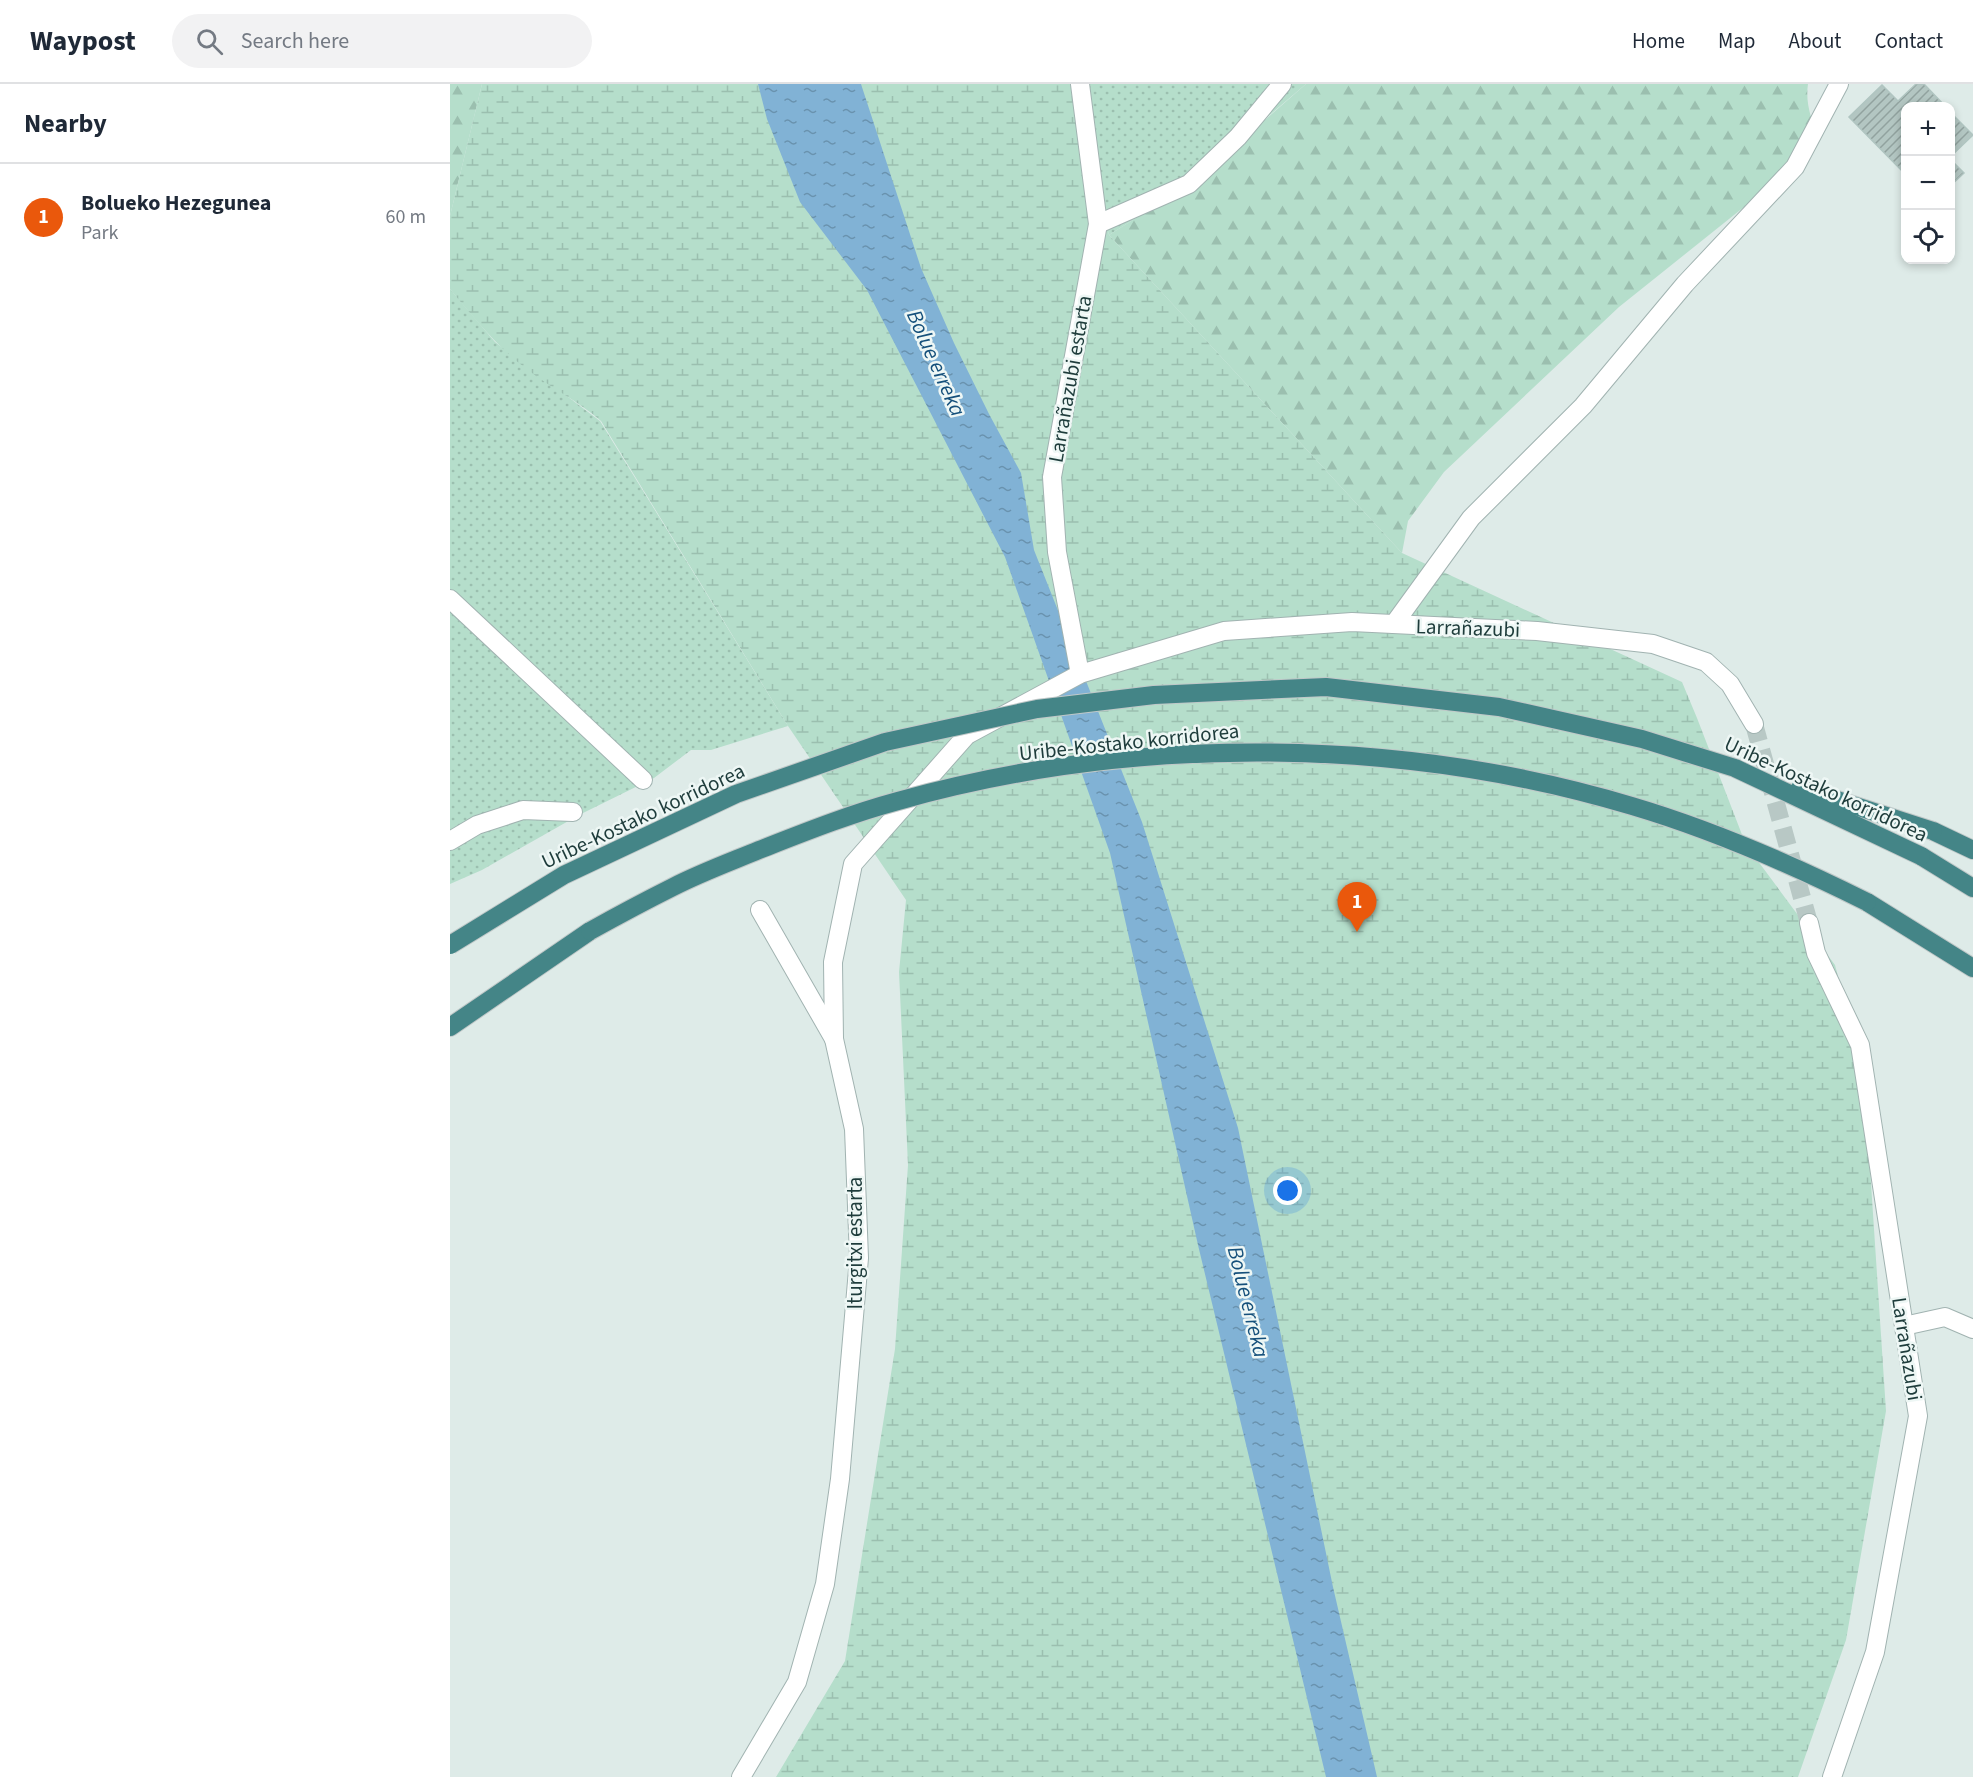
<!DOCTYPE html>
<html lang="en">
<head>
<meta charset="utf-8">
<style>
	body { margin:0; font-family:"Source Sans 3",sans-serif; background:#f2f2f3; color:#1f2937 }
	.controls { position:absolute; right:18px; top:18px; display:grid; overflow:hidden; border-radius:12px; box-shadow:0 3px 9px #0003 }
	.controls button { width:54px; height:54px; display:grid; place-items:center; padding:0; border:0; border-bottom:2px solid #e0e1e3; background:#fff; color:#1f2937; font:30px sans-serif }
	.you { position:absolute; left:838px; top:1107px; width:21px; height:21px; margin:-15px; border:4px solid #fff; border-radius:50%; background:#1a73e8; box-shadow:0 0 0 9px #1a73e833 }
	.badge { display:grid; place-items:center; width:39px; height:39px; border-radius:50%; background:#ea580c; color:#fff; font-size:20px; font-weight:700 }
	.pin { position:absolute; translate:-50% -50px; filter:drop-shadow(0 2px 3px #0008) }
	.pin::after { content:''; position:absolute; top:32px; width:21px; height:18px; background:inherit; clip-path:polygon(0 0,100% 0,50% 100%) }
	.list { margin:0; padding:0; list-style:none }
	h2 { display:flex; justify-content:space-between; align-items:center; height:78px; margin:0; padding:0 24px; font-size:26px }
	h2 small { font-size:20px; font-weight:400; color:#747a83 }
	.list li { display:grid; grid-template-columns:39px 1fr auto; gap:18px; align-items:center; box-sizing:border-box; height:108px; padding:0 24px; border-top:2px solid #e0e1e3 }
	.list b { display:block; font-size:22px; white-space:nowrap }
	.list p { margin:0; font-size:20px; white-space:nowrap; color:#747a83 }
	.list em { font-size:20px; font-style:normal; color:#747a83 }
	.icon { flex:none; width:33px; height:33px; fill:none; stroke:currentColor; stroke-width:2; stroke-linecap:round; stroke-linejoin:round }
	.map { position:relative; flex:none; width:1523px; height:1693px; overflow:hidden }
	header { display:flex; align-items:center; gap:36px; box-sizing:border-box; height:84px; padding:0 30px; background:#fff; border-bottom:2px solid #e0e1e3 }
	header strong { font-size:28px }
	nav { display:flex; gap:33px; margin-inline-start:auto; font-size:21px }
	.search { width:420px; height:54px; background:#f2f2f3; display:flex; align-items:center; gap:15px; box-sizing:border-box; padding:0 21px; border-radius:33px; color:#747a83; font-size:22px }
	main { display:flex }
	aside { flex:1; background:#fff }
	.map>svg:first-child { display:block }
	.grass { fill:url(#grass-dots) }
	.forest { fill:url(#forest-firs) }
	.wetland { fill:url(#wetland-marsh) }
	.water { fill:url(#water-ripples) }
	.building { fill:url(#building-hatch); stroke:#b0c5c1; stroke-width:1.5 }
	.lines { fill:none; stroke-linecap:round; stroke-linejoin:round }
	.minor-tunnel { stroke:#b8c8c5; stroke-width:18; stroke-dasharray:18 9; stroke-linecap:butt }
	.service-casing { stroke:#a1b3b1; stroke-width:20 }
	.minor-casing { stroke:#a1b3b1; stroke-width:20 }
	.trunk-casing { stroke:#c0c8c8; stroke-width:20 }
	.service { stroke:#fff; stroke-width:18 }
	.minor { stroke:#fff; stroke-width:18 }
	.trunk { stroke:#448587; stroke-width:18 }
	.trunk-bridge-casing { stroke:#c0c8c8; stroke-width:20; stroke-linecap:butt }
	.trunk-bridge { stroke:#448587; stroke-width:18 }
	.labels { text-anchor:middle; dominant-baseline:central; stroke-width:5; stroke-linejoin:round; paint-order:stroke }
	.street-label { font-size:21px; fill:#1e3c3b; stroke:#eef7f5 }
	.water-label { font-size:22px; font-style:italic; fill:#15507b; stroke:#eef7f5 }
</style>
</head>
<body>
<header>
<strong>Waypost</strong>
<div class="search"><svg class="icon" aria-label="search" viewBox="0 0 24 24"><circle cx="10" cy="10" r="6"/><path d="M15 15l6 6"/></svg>Search here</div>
<nav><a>Home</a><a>Map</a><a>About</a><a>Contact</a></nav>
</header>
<main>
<aside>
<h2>Nearby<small></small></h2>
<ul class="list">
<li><span class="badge">1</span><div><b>Bolueko Hezegunea</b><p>Park</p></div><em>60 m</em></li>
</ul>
</aside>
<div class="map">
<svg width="1523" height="1693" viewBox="0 0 1523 1693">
	<defs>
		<pattern id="grass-dots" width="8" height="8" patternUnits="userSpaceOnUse" patternTransform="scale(1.5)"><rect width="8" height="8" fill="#b5decb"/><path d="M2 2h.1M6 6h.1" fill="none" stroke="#9bbfaf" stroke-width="1.8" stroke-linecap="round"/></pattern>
		<pattern id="forest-firs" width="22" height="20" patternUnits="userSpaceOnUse" patternTransform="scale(1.5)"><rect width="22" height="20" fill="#b5decb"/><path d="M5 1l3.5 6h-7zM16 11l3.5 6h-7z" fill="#9bbfaf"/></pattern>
		<pattern id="wetland-marsh" width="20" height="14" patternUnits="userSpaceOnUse" patternTransform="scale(1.5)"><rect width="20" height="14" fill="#b5decb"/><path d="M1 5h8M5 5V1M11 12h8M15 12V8" fill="none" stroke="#9bbfaf"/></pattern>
		<pattern id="water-ripples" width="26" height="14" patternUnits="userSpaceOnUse" patternTransform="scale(1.5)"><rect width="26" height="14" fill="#81b2d5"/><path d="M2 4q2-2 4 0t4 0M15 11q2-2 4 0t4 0" fill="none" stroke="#6992ae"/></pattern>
		<pattern id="building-hatch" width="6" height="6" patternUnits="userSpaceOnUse" patternTransform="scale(1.5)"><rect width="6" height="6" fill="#b3c6c2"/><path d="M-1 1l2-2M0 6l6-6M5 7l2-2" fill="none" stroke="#91a29f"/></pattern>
	</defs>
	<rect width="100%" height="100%" fill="#deebe8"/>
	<g class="grass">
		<path d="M622,0H856L735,103L659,151Z"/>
		<path d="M0,205L45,258L150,337L338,642L261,666H241L204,694L129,731L32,786L0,800Z"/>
	</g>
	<g class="forest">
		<path d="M0,0H32L0,132Z"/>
		<path d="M856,0H1358C1355,20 1362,37 1369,56L1329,95L1169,223L994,388L958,437L952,469L659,151L735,103L786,55L816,35Z"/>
	</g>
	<path class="wetland" d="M32,0H622L659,151L952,469L1232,598L1247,634L1296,761L1385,881L1414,993L1436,1327L1396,1556L1348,1693H326L395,1577L445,1265L458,1081L449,888L456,816L338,642L151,337C128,317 101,304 78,286C47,263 24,234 0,205V132Z"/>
	<path class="water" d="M308,0H411L471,184L504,259L539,330L571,389L584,466L692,738L788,1044L883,1503L927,1693H876L748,1161L660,769L555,473L417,206L350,118L317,35Z"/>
	<g class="building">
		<path d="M1466,0H1474L1495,22H1456V91L1399,33L1432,1L1448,17Z"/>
		<path d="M1500,28L1523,51L1500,73Z"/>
		<path d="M1500,75L1514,89L1500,102Z"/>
	</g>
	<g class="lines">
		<path class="minor-tunnel" d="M1304,640L1359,839"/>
		<g class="service-casing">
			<g id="service">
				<path d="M648,140L739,100L788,53L832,0"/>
				<path d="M0,515L193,696"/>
				<path d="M944,540L1021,434L1133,322L1235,200L1345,83L1389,0"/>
				<path d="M0,757L27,741L73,726L123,728"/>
				<path d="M310,826L384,955"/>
				<path d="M1454,1242L1495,1233L1523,1245"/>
			</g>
		</g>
		<g class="minor-casing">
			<g id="minor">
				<path d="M630,0L648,140L602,393L607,468L630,590"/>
				<path d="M1359,839L1366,869L1410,961L1468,1332L1425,1568L1382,1693"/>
				<path d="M291,1693L347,1598L375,1500L390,1395L409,1174L404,1045L384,955L383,878L403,780L517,651L630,590L774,547L902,538L1087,547L1203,560L1256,578L1280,600L1304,640"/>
			</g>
		</g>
		<g class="trunk-casing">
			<g id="trunk">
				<path d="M1483,747L1523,766"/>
				<path d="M1471,772L1523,804"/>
				<path d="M1417,818L1523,884"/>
				<path d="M0,943L140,847"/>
			</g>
		</g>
		<use href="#service" class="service"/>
		<use href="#minor" class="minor"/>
		<use href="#trunk" class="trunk"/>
		<g class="trunk-bridge-casing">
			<g id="trunk-bridge">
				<path d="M1350,704L1483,747"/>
				<path d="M140,847C167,832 195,817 223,803C250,789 280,778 309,766C355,748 400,730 448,717C682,651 949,652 1182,722C1263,746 1341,780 1417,818"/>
				<path d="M0,861L114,791L286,710L435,658L587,625L704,611L876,603L1049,623L1192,655L1285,684L1471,772"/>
			</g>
		</g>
		<use href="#trunk-bridge" class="trunk-bridge"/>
	</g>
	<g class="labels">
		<g class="street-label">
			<text transform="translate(620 295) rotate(-80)">Larrañazubi estarta</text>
			<text transform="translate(1018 544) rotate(2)">Larrañazubi</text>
			<text transform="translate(679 658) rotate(-6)">Uribe-Kostako korridorea</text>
			<text transform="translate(1376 705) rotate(25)">Uribe-Kostako korridorea</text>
			<text transform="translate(193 732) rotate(-25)">Uribe-Kostako korridorea</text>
			<text transform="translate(405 1159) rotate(-90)">Iturgitxi estarta</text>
			<text transform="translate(1457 1265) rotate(81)">Larrañazubi</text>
		</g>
		<g class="water-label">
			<text transform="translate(486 279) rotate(66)">Bolue erreka</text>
			<text transform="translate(798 1218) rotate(76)">Bolue erreka</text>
		</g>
	</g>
</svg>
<div class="controls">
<button>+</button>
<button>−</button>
<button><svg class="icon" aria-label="locate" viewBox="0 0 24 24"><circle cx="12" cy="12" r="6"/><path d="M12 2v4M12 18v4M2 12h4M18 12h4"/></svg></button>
</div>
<div class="you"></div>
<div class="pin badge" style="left:907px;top:848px">1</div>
</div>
</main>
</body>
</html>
